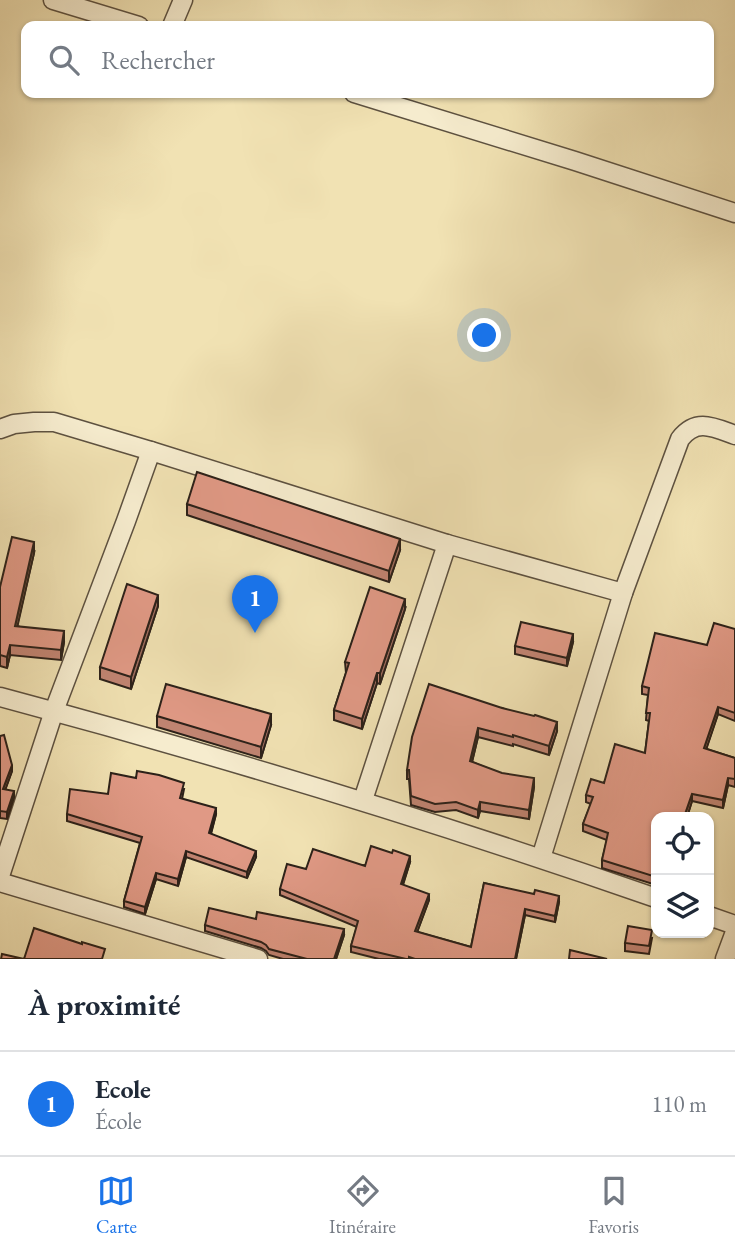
<!DOCTYPE html>
<html lang="fr">
<head>
<meta charset="utf-8">
<style>
	body { margin:0; font-family:"EB Garamond",serif; background:#f6f6f7; color:#1f2937 }
	.controls { position:absolute; right:21px; bottom:21px; display:grid; overflow:hidden; border-radius:14px; box-shadow:0 2px 5px #0004 }
	.controls button { width:63px; height:63px; display:grid; place-items:center; padding:0; border:0; border-bottom:2px solid #e0e1e3; background:#fff; color:#1f2937; font:35px sans-serif }
	.you { position:absolute; left:485px; top:336px; width:24px; height:24px; margin:-18px; border:5px solid #fff; border-radius:50%; background:#1a73e8; box-shadow:0 0 0 10px #1a73e833 }
	.badge { display:grid; place-items:center; width:46px; height:46px; border-radius:50%; background:#1a73e8; color:#fff; font-size:23px; font-weight:700 }
	.pin { position:absolute; translate:-50% -58px; filter:drop-shadow(0 2px 4px #0008) }
	.pin::after { content:''; position:absolute; top:37px; width:24px; height:21px; background:inherit; clip-path:polygon(0 0,100% 0,50% 100%) }
	.list { margin:0; padding:0; list-style:none }
	h2 { display:flex; justify-content:space-between; align-items:center; height:91px; margin:0; padding:0 28px; font-size:30px }
	h2 small { font-size:23px; font-weight:400; color:#747a83 }
	.list li { display:grid; grid-template-columns:46px 1fr auto; gap:21px; align-items:center; box-sizing:border-box; height:105px; padding:0 28px; border-top:2px solid #e0e1e3 }
	.list b { display:block; font-size:26px; white-space:nowrap }
	.list p { margin:0; font-size:23px; white-space:nowrap; color:#747a83 }
	.list em { font-size:23px; font-style:normal; color:#747a83 }
	.icon { flex:none; width:38px; height:38px; fill:none; stroke:currentColor; stroke-width:2; stroke-linecap:round; stroke-linejoin:round }
	.map { position:relative; flex:none; width:735px; height:959px; overflow:hidden }
	.search { position:absolute; background:#fff; box-shadow:0 2px 5px #0004; left:21px; right:21px; top:21px; height:77px; display:flex; align-items:center; gap:18px; box-sizing:border-box; padding:0 24px; border-radius:14px; color:#747a83; font-size:26px }
	.sheet { height:196px; background:#fff }
	nav { display:flex; justify-content:space-around; align-items:center; box-sizing:border-box; height:98px; border-top:2px solid #e0e1e3; background:#fff; font-size:19px; color:#747a83 }
	nav a { display:grid; justify-items:center; gap:4px }
	nav .on { color:#1a73e8 }
	.map>svg:first-child { display:block }
	.lines { fill:none; stroke-linecap:round; stroke-linejoin:round }
	.street-casing { stroke:#5d5140; stroke-width:21 }
	.street { stroke:#f6ecce; stroke-width:18 }
	.wall { fill:#c18472; stroke:#2c2119; stroke-width:2 }
	.shaded-wall { fill:#9d6b5d; stroke:#2c2119; stroke-width:2 }
	.building { fill:#e09985; stroke:#2c2119; stroke-width:2 }
</style>
</head>
<body>
<div class="map">
<svg width="735" height="959" viewBox="0 0 735 959">
	<rect width="100%" height="100%" fill="#f1e2b3"/>
	<filter id="stains"><feTurbulence type="fractalNoise" baseFrequency=".00286" numOctaves="4"/><feColorMatrix values="0 0 0 0 .2 0 0 0 0 .09 0 0 0 0 .02 0 0 0 .5 -.17"/></filter>
	<radialGradient id="worn" r=".72"><stop offset=".6" stop-color="#630" stop-opacity="0"/><stop offset="1" stop-color="#630" stop-opacity=".3"/></radialGradient>
	<g class="lines">
		<g class="street-casing">
			<g id="street">
				<path d="M53,0L139,26"/>
				<path d="M172,26L183,0"/>
				<path d="M354,93L575,161L735,213"/>
				<path d="M0,429L14,424L34,422H54L151,451"/>
				<path d="M0,697C221,756 440,823 656,898"/>
				<path d="M363,800L447,544"/>
				<path d="M541,858L623,593L680,439C696,418 713,427 735,435"/>
				<path d="M0,876L54,711L126,521L151,451L447,544L623,593"/>
				<path d="M0,882L258,959"/>
				<path d="M709,916L735,925"/>
				<path d="M725,959L735,932"/>
			</g>
		</g>
		<use href="#street" class="street"/>
	</g>
	<g class="wall">
		<path d="M187,504L400,550L389,582L187,515Z"/>
		<path d="M34,553L17,626L64,642L61,660L10,655L7,668L0,666V587Z"/>
		<path d="M158,606L131,689L100,679V667Z"/>
		<path d="M405,609L380,684L377,683L362,729L334,720V710L346,673L345,662Z"/>
		<path d="M735,629V721L718,714L706,749L735,758V787L728,785L723,808L692,801L687,817H656V885L602,868V860L607,840L583,831V824L591,804L586,802V795L645,753L649,721L646,720L648,695L642,694V686L707,645Z"/>
		<path d="M573,642L567,666L515,654V646Z"/>
		<path d="M502,708L557,731L549,755L513,744V746L478,737L472,762L534,787L529,819L480,811L478,818L456,810L435,812L411,805L409,779H407V770Z"/>
		<path d="M157,716L271,725L261,758L157,727Z"/>
		<path d="M0,736L12,771L5,790L14,797L7,819L0,818Z"/>
		<path d="M184,789L182,799L216,814L211,834L256,857L247,878L186,857L178,886L156,879L145,914L124,907V901L140,843L67,821V814L108,794Z"/>
		<path d="M410,862L403,885L429,900L417,932L471,947L484,883L559,902L555,922L525,915L516,959H379L351,952V946L357,927L280,895V889L306,869Z"/>
		<path d="M256,919L344,935L336,959H283L269,955L266,951L261,948L205,931V925Z"/>
		<path d="M652,938L649,954L625,951V943Z"/>
	</g>
	<g class="shaded-wall">
		<path d="M400,539V550L389,582V571Z"/>
		<path d="M34,542V553L15,637V626Z"/>
		<path d="M158,595V606L131,689V677Z"/>
		<path d="M405,599V609L380,684V673Z"/>
		<path d="M64,631V642L61,660V650Z"/>
		<path d="M573,634V642L567,666V658Z"/>
		<path d="M10,645V655L7,668V657Z"/>
		<path d="M377,673V683L362,729V719Z"/>
		<path d="M718,707V714L704,756V748Z"/>
		<path d="M271,714V725L261,758V747Z"/>
		<path d="M557,722V731L549,755V746Z"/>
		<path d="M478,728V737L470,770V761Z"/>
		<path d="M12,765V771L3,796V789Z"/>
		<path d="M534,778V787L529,819V810Z"/>
		<path d="M728,778V785L723,808V800Z"/>
		<path d="M14,791V797L7,819V812Z"/>
		<path d="M692,794V801L687,817H684Z"/>
		<path d="M480,802V811L478,818V810Z"/>
		<path d="M216,808V814L209,840V833Z"/>
		<path d="M186,851V857L178,886V879Z"/>
		<path d="M256,851V857L247,878V872Z"/>
		<path d="M410,856V862L401,890V884Z"/>
		<path d="M156,873V879L145,914V907Z"/>
		<path d="M429,894V900L415,938V931Z"/>
		<path d="M559,896V902L555,922V916Z"/>
		<path d="M525,909V915L516,959H515Z"/>
		<path d="M344,929V935L336,959H334Z"/>
	</g>
	<g class="building">
		<path d="M197,472L400,539L389,571L187,504Z"/>
		<path d="M12,537L34,542L15,626L64,631L61,650L10,645L7,657L0,655V587Z"/>
		<path d="M127,584L158,595L131,677L100,667Z"/>
		<path d="M370,587L405,599L380,673H377L362,719L334,710L349,663L345,662Z"/>
		<path d="M521,622L573,634L567,658L515,646Z"/>
		<path d="M714,623L735,629V713L718,707L704,748L735,758V779L728,778L723,800L692,794L684,817H656V877L602,860L608,833L583,824L593,797L586,795L591,779L604,783L615,744L645,753L650,713H646L649,688L642,686L655,633L707,645Z"/>
		<path d="M166,684L271,714L261,747L157,716Z"/>
		<path d="M429,684L502,708L534,716L535,715L557,722L549,746L513,735V737L478,728L470,761L502,773L534,778L529,810L480,802L478,810L456,802L435,804L411,796L409,770H407L412,737Z"/>
		<path d="M4,735L12,765L3,789L14,791L7,812L0,811V736Z"/>
		<path d="M137,771L159,775L184,783L180,798L216,808L209,833L256,851L247,872L186,851L178,879L156,873L145,907L124,901L142,837L67,814L70,789L108,794L111,773L136,778Z"/>
		<path d="M371,846L392,853L393,850L410,856L401,884L429,894L415,931L471,947L484,883L534,894L535,890L559,896L555,916L525,909L515,959H415L409,957V959H406L351,946L358,921L280,889L287,864L306,869L313,849L365,866Z"/>
		<path d="M209,908L256,919L257,912L344,929L334,959H307L269,949L266,945L261,942L205,925Z"/>
		<path d="M628,926L652,930L649,946L625,943Z"/>
		<path d="M34,928L82,944V942L105,949L102,959H1L2,954L24,959Z"/>
		<path d="M570,950L607,959H569Z"/>
	</g>
	<rect width="100%" height="100%" filter="url(#stains)"/>
	<rect width="100%" height="100%" fill="url(#worn)"/>
</svg>
<div class="controls">
<button><svg class="icon" aria-label="locate" viewBox="0 0 24 24"><circle cx="12" cy="12" r="6"/><path d="M12 2v4M12 18v4M2 12h4M18 12h4"/></svg></button>
<button><svg class="icon" aria-label="layers" viewBox="0 0 24 24"><path d="M12 4l9 5-9 5-9-5zM3 14l9 5 9-5"/></svg></button>
</div>
<div class="you"></div>
<div class="pin badge" style="left:255px;top:633px">1</div>
<div class="search"><svg class="icon" aria-label="search" viewBox="0 0 24 24"><circle cx="10" cy="10" r="6"/><path d="M15 15l6 6"/></svg>Rechercher</div>
</div>
<section class="sheet">
<h2>À proximité<small></small></h2>
<ul class="list">
<li><span class="badge">1</span><div><b>Ecole</b><p>École</p></div><em>110 m</em></li>
</ul>
</section>
<nav>
<a class="on"><svg class="icon" aria-label="map" viewBox="0 0 24 24"><path d="M3 6l6-2 6 2 6-2v14l-6 2-6-2-6 2zM9 4v14M15 6v14"/></svg>Carte</a>
<a><svg class="icon" aria-label="directions" viewBox="0 0 24 24"><path d="M12 3l9 9-9 9-9-9zM9 14v-3h6M13 9l2 2-2 2"/></svg>Itinéraire</a>
<a><svg class="icon" aria-label="saved" viewBox="0 0 24 24"><path d="M7 4h10v16l-5-4-5 4z"/></svg>Favoris</a>
</nav>
</body>
</html>
